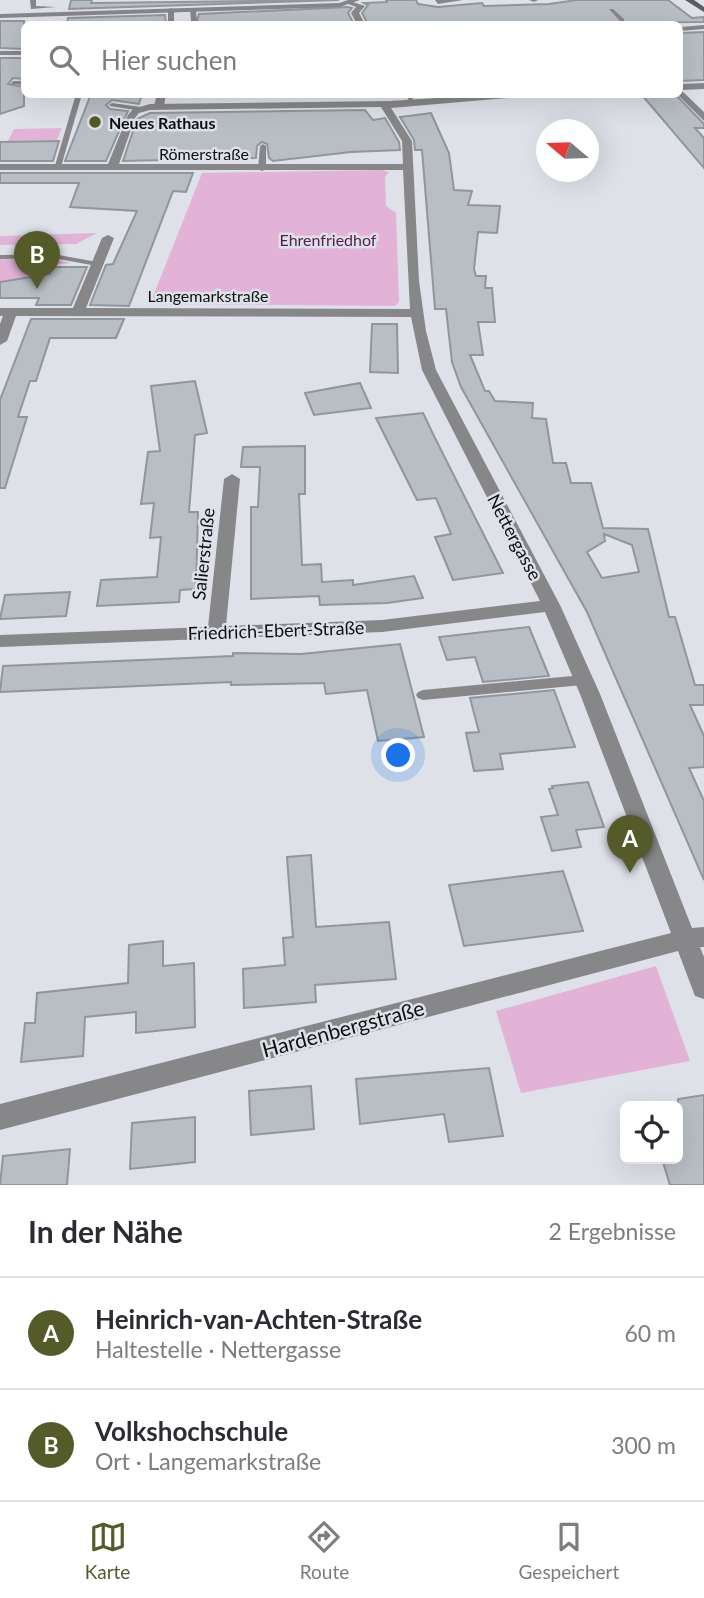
<!DOCTYPE html>
<html lang="de">
<head>
<meta charset="utf-8">
<style>
	body { margin:0; font-family:Lato,sans-serif; background:#f7f7f7; color:#2b2b33 }
	.controls { position:absolute; right:21px; bottom:21px; display:grid; overflow:hidden; border-radius:10px; box-shadow:0 7px 28px #0002 }
	.controls button { width:63px; height:63px; display:grid; place-items:center; padding:0; border:0; border-bottom:2px solid #e1e1e2; background:#fff; color:#2b2b33; font:35px sans-serif }
	.compass { position:absolute; left:536px; top:119px; width:63px; height:63px; border-radius:50%; background:#fff; box-shadow:0 7px 28px #0002; rotate:289deg }
	.you { position:absolute; left:399px; top:756px; width:24px; height:24px; margin:-18px; border:5px solid #fff; border-radius:50%; background:#1a73e8; box-shadow:0 0 0 10px #1a73e833 }
	.badge { display:grid; place-items:center; width:46px; height:46px; border-radius:50%; background:#545a28; color:#fff; font-size:23px; font-weight:700 }
	.pin { position:absolute; translate:-50% -58px; filter:drop-shadow(0 2px 4px #0008) }
	.pin::after { content:''; position:absolute; top:37px; width:24px; height:21px; background:inherit; clip-path:polygon(0 0,100% 0,50% 100%) }
	.list { margin:0; padding:0; list-style:none }
	h2 { display:flex; justify-content:space-between; align-items:center; height:91px; margin:0; padding:0 28px; font-size:30px }
	h2 small { font-size:23px; font-weight:400; color:#7c7c81 }
	.list li { display:grid; grid-template-columns:46px 1fr auto; gap:21px; align-items:center; box-sizing:border-box; height:112px; padding:0 28px; border-top:2px solid #e1e1e2 }
	.list b { display:block; font-size:26px; white-space:nowrap }
	.list p { margin:0; font-size:23px; white-space:nowrap; color:#7c7c81 }
	.list em { font-size:23px; font-style:normal; color:#7c7c81 }
	.icon { flex:none; width:38px; height:38px; fill:none; stroke:currentColor; stroke-width:2; stroke-linecap:round; stroke-linejoin:round }
	.map { position:relative; flex:none; width:704px; height:1185px; overflow:hidden }
	.search { position:absolute; background:#fff; box-shadow:0 7px 28px #0002; left:21px; right:21px; top:21px; height:77px; display:flex; align-items:center; gap:18px; box-sizing:border-box; padding:0 24px; border-radius:10px; color:#7c7c81; font-size:26px }
	.sheet { height:315px; background:#fff }
	nav { display:flex; justify-content:space-around; align-items:center; box-sizing:border-box; height:98px; border-top:2px solid #e1e1e2; background:#fff; font-size:19px; color:#7c7c81 }
	nav a { display:grid; justify-items:center; gap:4px }
	nav .on { color:#545a28 }
	.map>svg:first-child { display:block }
	.green { fill:#e2b3d7 }
	.building { fill:#b8bec3; stroke:#90969b; stroke-width:2; fill-rule:evenodd }
	.lines { fill:none; stroke-linecap:round; stroke-linejoin:round }
	.service { fill:#878689; fill-rule:evenodd }
	.pedestrian { fill:#878689; fill-rule:evenodd }
	.minor { fill:#878689; fill-rule:evenodd }
	.secondary { fill:#5c5b5f; fill-rule:evenodd }
	.poi-dot { fill:#545a28; stroke:#dee1e8; stroke-width:2.5 }
	.labels { text-anchor:middle; dominant-baseline:central; stroke-width:5; stroke-linejoin:round; paint-order:stroke }
	.far-poi-label { font-size:16px; font-weight:bold; fill:#0e0f11; stroke:#dee1e8; text-anchor:start }
	.far-street-label { font-size:16px; fill:#0e0f11; stroke:#dee1e8 }
	.far-park-label { font-size:16px; fill:#5a1c4f; stroke:#dee1e8 }
	.street-label { font-size:18px; fill:#0e0f11; stroke:#dee1e8 }
	.near-street-label { font-size:21px; fill:#0e0f11; stroke:#dee1e8 }
</style>
</head>
<body>
<div class="map">
<svg width="704" height="1185" viewBox="0 0 704 1185">
	<rect width="100%" height="100%" fill="#dee1e8"/>
	<g class="green">
		<path d="M62,128L57,140L8,141L14,129Z"/>
		<path d="M382,170L389,172L385,177L386,206L396,213L399,302L395,306L150,304L202,173Z"/>
		<path d="M97,233L76,244L0,245V236Z"/>
		<path d="M47,258L72,263L51,265L49,274L0,282V259Z"/>
		<path d="M656,966L690,1061L521,1093L496,1011Z"/>
	</g>
	<g class="building">
		<path d="M71,0H92L91,3L339,0L69,9Z"/>
		<path d="M386,0H416L418,4L438,7L482,3L484,6L549,4L577,0H668L692,18L704,17V22L368,24L362,13L368,5L364,3L387,2Z"/>
		<path d="M348,7L352,8L348,13L354,24H196L199,14Z"/>
		<path d="M165,15L166,24H67L68,18Z"/>
		<path d="M0,21H24V49L0,48Z"/>
		<path d="M704,32V80L680,81V33Z"/>
		<path d="M24,58V79L13,78L8,84L24,87V106L0,114V58Z"/>
		<path d="M91,94H142L139,104L112,100L106,105L110,109L128,111L106,161H65Z"/>
		<path d="M641,94H675L704,124V128H695L704,138V168Z"/>
		<path d="M365,110L373,120L385,118L399,142L400,150L351,152L273,161L269,158L267,144L262,142L257,146L256,158L123,161L137,119L150,113Z"/>
		<path d="M431,113L449,153L454,190L472,191L468,205L500,206L497,233L478,232L474,269L476,276H486L485,288H492L495,322H478L483,355H470L485,391H489L495,401L533,403L532,418L546,419L553,463H566L571,483H591L603,528L648,529L669,617H675L695,685H704V705H690L704,736V767L689,768L704,801V880L587,612L461,387L452,362L446,309H435L422,150H415L414,140L400,117ZM604,534L632,545L639,572L602,578L587,552L605,541Z"/>
		<path d="M59,141L53,161H0V142Z"/>
		<path d="M0,173H193L186,192L173,191L129,306L90,305L106,265L113,264L137,211L70,207L79,183H0Z"/>
		<path d="M51,267H87L71,305H36L39,298H0V282L50,274Z"/>
		<path d="M31,319H124L116,338H50L36,381H30L18,417H27L5,488H0V400Z"/>
		<path d="M372,324H397L398,373L370,372Z"/>
		<path d="M195,381L207,433L195,435L189,512H198L196,589L180,590L179,602L97,606L101,580L157,577L161,537L150,538L154,503L141,504L148,452L160,451L151,386Z"/>
		<path d="M360,383L371,408L314,415L305,393Z"/>
		<path d="M423,413L434,436L503,573L453,580L435,537L451,534L436,498L417,500L376,418Z"/>
		<path d="M305,446V494H299L302,565L321,564L322,582L353,580V585L414,576L423,598L387,603L320,605L319,596L251,599V507H258L260,467H241L243,447Z"/>
		<path d="M70,592L66,616L0,619L5,595Z"/>
		<path d="M529,627L549,676L483,682L475,657L447,660L439,637Z"/>
		<path d="M400,644L424,737L378,741L367,690L326,694L324,683L231,685V682L0,692L3,666L233,656V653L301,654Z"/>
		<path d="M554,690L575,747L500,754L503,769L474,771L466,733L479,732L470,698Z"/>
		<path d="M588,782L604,827L576,830L581,847L552,851L541,817L558,815L549,789L553,788L552,786Z"/>
		<path d="M311,855L316,927L389,922L396,979L315,985L316,1002L244,1008L243,969L285,965L283,938L293,937L287,857Z"/>
		<path d="M563,871L583,931L464,946L449,885Z"/>
		<path d="M163,941V966L194,963L195,1027L136,1033V1012L85,1017L83,1056L21,1062L25,1023H35L37,993L128,983L129,945Z"/>
		<path d="M489,1068L503,1136L449,1142L444,1114L360,1124L356,1079Z"/>
		<path d="M311,1086L314,1129L251,1135L249,1091Z"/>
		<path d="M704,1095V1185H670L662,1159H678V1099Z"/>
		<path d="M195,1117V1162L130,1169L132,1123Z"/>
		<path d="M70,1149L67,1185H0L3,1156Z"/>
	</g>
	<g class="lines">
		<g class="service">
			<path d="M30,0H36V6L56,7L31,9Z"/>
			<path d="M171,8L174,10V23L172,24L168,23V10Z"/>
			<path d="M193,8L196,10L197,21L194,23L191,21L190,10Z"/>
			<path d="M609,9H613L624,19V21H620Z"/>
			<path d="M13,81H24V85L11,84Z"/>
			<path d="M76,94H82L61,167L54,169Z"/>
			<path d="M405,94H411L414,102H410Z"/>
			<path d="M112,103L141,107L144,109L141,111L110,106L109,105Z"/>
			<path d="M263,144L266,146V169L262,171L258,169L260,146Z"/>
			<path d="M53,254L97,262L101,264L97,266L53,258L0,259V255Z"/>
			<path d="M583,675L588,677L590,680L588,683L583,685L423,700L418,698L416,695L418,692L423,690Z"/>
		</g>
		<g class="pedestrian">
			<path d="M350,1L365,6L359,13L365,24H357L351,13L356,7L346,3Z"/>
			<path d="M704,25V29L680,31V27Z"/>
			<rect x="0" y="51" width="24" height="4"/>
			<path d="M157,94H166L164,106L159,109L154,106Z"/>
		</g>
		<g class="minor">
			<path d="M348,0H360L340,7L0,18V14L339,3Z"/>
			<path d="M435,0H463L438,4Z"/>
			<path d="M529,0H538L534,2Z"/>
			<path d="M704,83V89L681,90L704,112V121L677,94L680,84Z"/>
			<path d="M499,94H554L391,108L412,141L419,281L426,331L436,370L560,605L600,694L692,928L704,927V947H700L704,957V999L695,996L678,951L0,1130V1104L671,933L580,694L545,612L382,632L0,647V635L208,627L224,479L232,474L240,479L226,626L382,620L540,601L422,370L411,317L16,316L7,341L0,345V324L3,316H0V308H73L102,238L108,235L114,238L86,308L410,309L403,170H0V164H108L128,115L133,109L150,104L390,101ZM381,107L402,141L403,164H119L135,118L139,113L150,110Z"/>
		</g>
		<path class="secondary" d="M685,0H694L704,7V12Z"/>
	</g>
	<circle class="poi-dot" cx="95" cy="122" r="7"/>
	<g class="labels">
		<g class="far-poi-label">
			<text x="109" y="122">Neues Rathaus</text>
		</g>
		<g class="far-street-label">
			<text x="204" y="153">Römerstraße</text>
			<text x="208" y="295">Langemarkstraße</text>
		</g>
		<g class="far-park-label">
			<text x="328" y="239">Ehrenfriedhof</text>
		</g>
		<g class="street-label">
			<text transform="translate(515 537) rotate(62)">Nettergasse</text>
			<text transform="translate(203 554) rotate(-84)">Salierstraße</text>
			<text transform="translate(276 630) rotate(-2)">Friedrich-Ebert-Straße</text>
		</g>
		<g class="near-street-label">
			<text transform="translate(343 1028) rotate(-15)">Hardenbergstraße</text>
		</g>
	</g>
</svg>
<div class="controls">
<button><svg class="icon" aria-label="locate" viewBox="0 0 24 24"><circle cx="12" cy="12" r="6"/><path d="M12 2v4M12 18v4M2 12h4M18 12h4"/></svg></button>
</div>
<svg class="compass" viewBox="-18 -18 36 36"><path d="M0-13l5 13h-10z" fill="#e53935"/><path d="M0 13l5-13h-10z" fill="#7c7c81"/></svg>
<div class="you"></div>
<div class="pin badge" style="left:630px;top:873px">A</div>
<div class="pin badge" style="left:37px;top:289px">B</div>
<div class="search"><svg class="icon" aria-label="search" viewBox="0 0 24 24"><circle cx="10" cy="10" r="6"/><path d="M15 15l6 6"/></svg>Hier suchen</div>
</div>
<section class="sheet">
<h2>In der Nähe<small>2 Ergebnisse</small></h2>
<ul class="list">
<li><span class="badge">A</span><div><b>Heinrich-van-Achten-Straße</b><p>Haltestelle · Nettergasse</p></div><em>60 m</em></li>
<li><span class="badge">B</span><div><b>Volkshochschule</b><p>Ort · Langemarkstraße</p></div><em>300 m</em></li>
</ul>
</section>
<nav>
<a class="on"><svg class="icon" aria-label="map" viewBox="0 0 24 24"><path d="M3 6l6-2 6 2 6-2v14l-6 2-6-2-6 2zM9 4v14M15 6v14"/></svg>Karte</a>
<a><svg class="icon" aria-label="directions" viewBox="0 0 24 24"><path d="M12 3l9 9-9 9-9-9zM9 14v-3h6M13 9l2 2-2 2"/></svg>Route</a>
<a><svg class="icon" aria-label="saved" viewBox="0 0 24 24"><path d="M7 4h10v16l-5-4-5 4z"/></svg>Gespeichert</a>
</nav>
</body>
</html>
